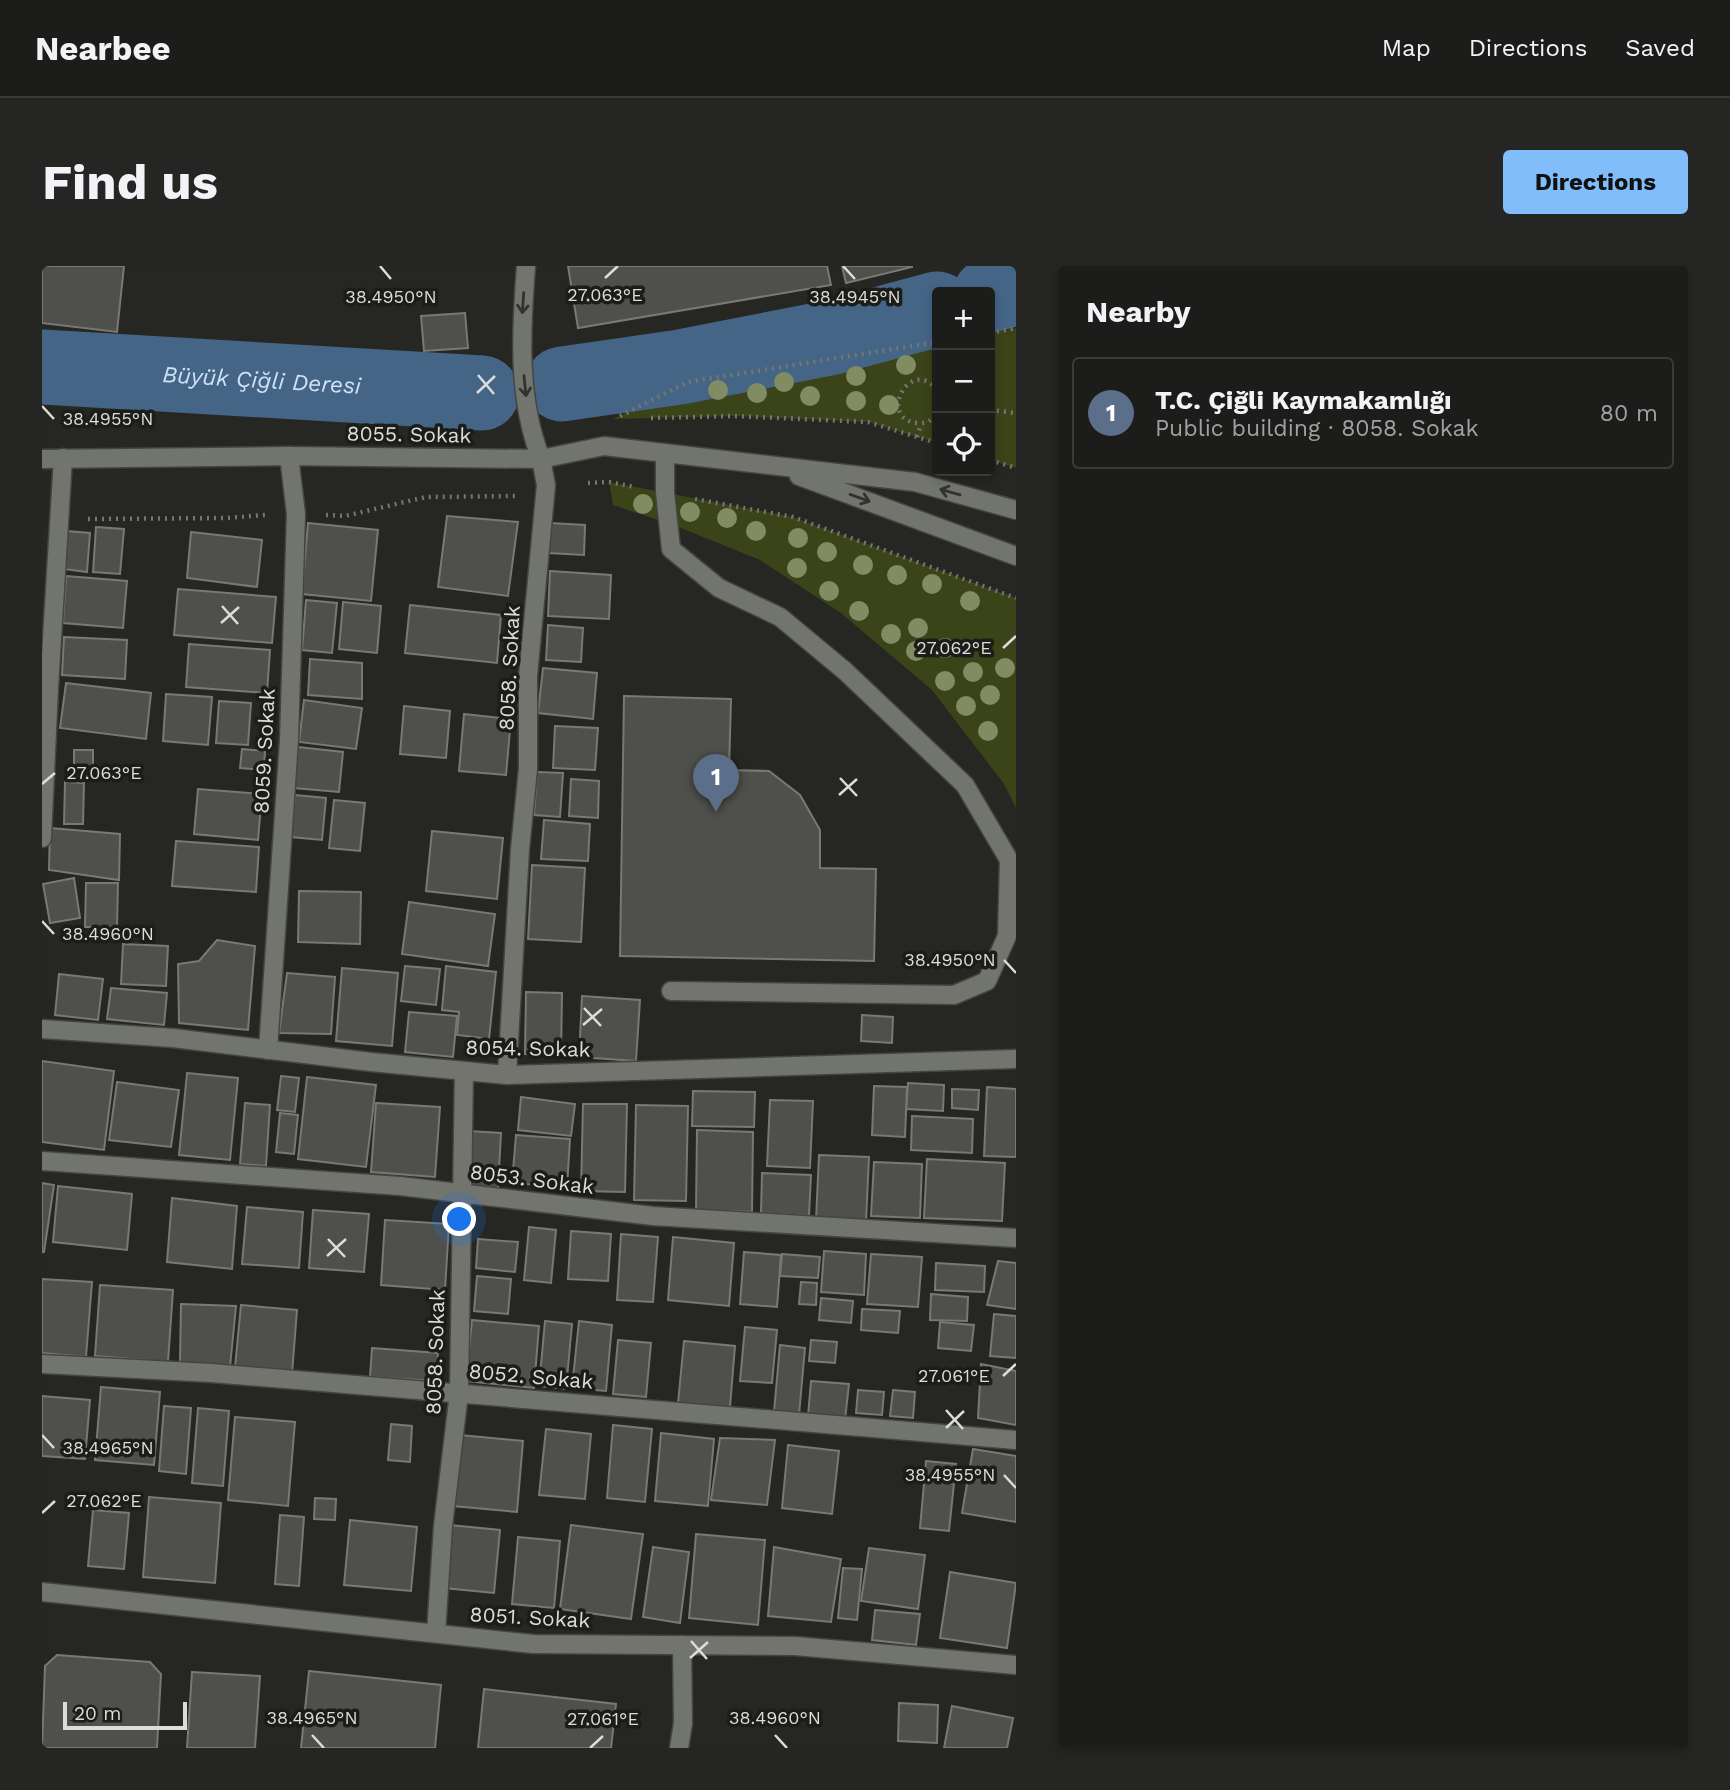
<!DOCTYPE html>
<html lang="en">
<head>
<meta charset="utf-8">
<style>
	body { margin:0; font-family:"Work Sans",sans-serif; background:#252623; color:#f1f3f6 }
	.controls { position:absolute; right:21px; top:21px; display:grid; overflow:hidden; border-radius:7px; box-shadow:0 4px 10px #0003 }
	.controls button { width:63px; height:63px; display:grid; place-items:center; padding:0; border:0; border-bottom:2px solid #3a3b39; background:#1c1d1a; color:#f1f3f6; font:35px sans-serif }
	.scale { position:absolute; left:21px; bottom:18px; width:124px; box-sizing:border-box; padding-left:7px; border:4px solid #dcddda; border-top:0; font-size:19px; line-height:24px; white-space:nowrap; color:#dcddda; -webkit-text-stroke:5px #1c1d19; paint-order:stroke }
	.you { position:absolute; left:418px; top:954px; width:24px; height:24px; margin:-18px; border:5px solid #fff; border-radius:50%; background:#1a73e8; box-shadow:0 0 0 10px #1a73e833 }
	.badge { display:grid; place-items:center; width:46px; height:46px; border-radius:50%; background:#81bdfa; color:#fff; font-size:23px; font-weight:700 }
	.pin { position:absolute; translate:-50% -58px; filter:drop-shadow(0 2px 4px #0008) }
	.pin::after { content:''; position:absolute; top:37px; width:24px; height:21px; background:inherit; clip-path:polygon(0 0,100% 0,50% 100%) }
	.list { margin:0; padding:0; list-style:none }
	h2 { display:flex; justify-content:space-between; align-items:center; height:91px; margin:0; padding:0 28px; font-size:30px }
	h2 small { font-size:23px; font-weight:400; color:#a0a2a2 }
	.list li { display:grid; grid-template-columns:46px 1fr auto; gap:21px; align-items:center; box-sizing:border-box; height:112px; margin:0 14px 14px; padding:0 14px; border:2px solid #3a3b39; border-radius:7px }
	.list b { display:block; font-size:26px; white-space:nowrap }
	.list p { margin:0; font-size:23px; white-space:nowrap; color:#a0a2a2 }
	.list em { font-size:23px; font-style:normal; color:#a0a2a2 }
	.icon { flex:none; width:38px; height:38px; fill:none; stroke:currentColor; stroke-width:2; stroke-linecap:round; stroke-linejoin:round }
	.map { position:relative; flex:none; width:974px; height:1482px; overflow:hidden; border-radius:7px }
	header { display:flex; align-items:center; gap:42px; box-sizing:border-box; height:98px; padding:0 35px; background:#1c1d1a; border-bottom:2px solid #3a3b39 }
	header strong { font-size:33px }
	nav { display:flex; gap:38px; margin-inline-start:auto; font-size:24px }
	.intro { display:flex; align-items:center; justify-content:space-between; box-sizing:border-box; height:168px; padding:0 42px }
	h1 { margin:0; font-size:49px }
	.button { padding:18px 32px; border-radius:7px; background:#81bdfa; color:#111; font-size:24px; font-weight:700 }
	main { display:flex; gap:42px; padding:0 42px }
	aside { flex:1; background:#1c1d1a; border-radius:7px; box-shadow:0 4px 10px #0003 }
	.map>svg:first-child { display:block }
	.green { fill:#3b4319 }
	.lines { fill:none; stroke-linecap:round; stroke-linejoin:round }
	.river { stroke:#456586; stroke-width:75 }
	.building { fill:#4f504b; stroke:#787973; stroke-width:2 }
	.service-casing { stroke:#444541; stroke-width:21 }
	.minor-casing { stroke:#444541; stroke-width:21 }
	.tertiary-casing { stroke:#444541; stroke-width:21 }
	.path { stroke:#757672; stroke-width:4.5; stroke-dasharray:2 5; stroke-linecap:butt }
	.service { stroke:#72746e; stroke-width:18 }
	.minor { stroke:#72746e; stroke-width:18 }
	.tertiary { stroke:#72746e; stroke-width:18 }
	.tree { fill:#828c62 }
	.oneway { stroke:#32332e }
	.ticks { fill:none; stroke:#dcddda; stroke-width:2.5 }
	.labels { text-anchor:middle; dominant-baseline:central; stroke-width:7; stroke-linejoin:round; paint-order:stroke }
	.street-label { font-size:21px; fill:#dcddda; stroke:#1c1d19 }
	.water-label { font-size:23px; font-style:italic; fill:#cde2f8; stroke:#1c1d19 }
	.ticks-label { font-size:18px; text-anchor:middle; fill:#dcddda; stroke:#1c1d19; stroke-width:7; stroke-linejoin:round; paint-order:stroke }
</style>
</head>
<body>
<header>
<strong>Nearbee</strong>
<nav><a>Map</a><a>Directions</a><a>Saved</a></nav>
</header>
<div class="intro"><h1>Find us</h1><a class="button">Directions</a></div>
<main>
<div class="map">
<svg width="974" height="1482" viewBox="0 0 974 1482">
	<rect width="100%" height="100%" fill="#262722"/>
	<g class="green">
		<path d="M974,62V202L948,194V67Z"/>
		<path d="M895,76V177L826,156L692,150L571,153L646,116Z"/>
		<path d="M567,216L751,251L974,332V542L962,518L890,424L799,347L718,294L634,260L571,239Z"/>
	</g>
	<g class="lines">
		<g class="river">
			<path d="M948,29L974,22"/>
			<path id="s1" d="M0,101L440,127"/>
			<path d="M520,118L638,101L787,72L895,43"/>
		</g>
	</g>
	<g class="building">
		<path d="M0,0H82L75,66L0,57Z"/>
		<path d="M526,0H785L789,19L536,62Z"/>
		<path d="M800,0H870V1L804,17Z"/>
		<path d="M423,47L426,82L382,85L379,50Z"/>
		<path d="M405,250L476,256L466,330L396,321Z"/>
		<path d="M266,257L336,264L329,335L260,328Z"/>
		<path d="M508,257L543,259L542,289L506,287Z"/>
		<path d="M54,261L82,263L78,308L51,306Z"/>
		<path d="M25,265L48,267L45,306L22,303Z"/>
		<path d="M149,266L220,274L215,321L145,312Z"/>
		<path d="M508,305L569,309L567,353L506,350Z"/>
		<path d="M24,310L85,315L81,362L21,357Z"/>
		<path d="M136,323L234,331L230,377L132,369Z"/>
		<path d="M264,334L295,337L290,387L260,384Z"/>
		<path d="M301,336L339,340L335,387L297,383Z"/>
		<path d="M368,339L459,349L455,397L363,387Z"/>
		<path d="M506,359L541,362L539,396L504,394Z"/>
		<path d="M22,371L85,374L83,413L20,409Z"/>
		<path d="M147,378L228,384L225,427L144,421Z"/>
		<path d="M268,393L320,397V433L266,429Z"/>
		<path d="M501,402L555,407L551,453L496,447Z"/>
		<path d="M24,417L109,427L104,473L18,462Z"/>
		<path d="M124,428L170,431L166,479L121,475Z"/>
		<path d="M582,430L689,433L687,504L727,505L758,529L778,564V602L834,603L832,695L578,690Z"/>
		<path d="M262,434L320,442L314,483L257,476Z"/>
		<path d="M177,435L209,437L206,479L174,477Z"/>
		<path d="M362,440L408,445L404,492L358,488Z"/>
		<path d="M422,448L469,453L464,509L417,505Z"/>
		<path d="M513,460L556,462L553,504L511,502Z"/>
		<path d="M256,481L301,486L297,526L252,522Z"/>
		<path d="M200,483L223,485L222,504L198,502Z"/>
		<path d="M32,484H51V509L32,510Z"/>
		<path d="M495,506L521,507L518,551L492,549Z"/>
		<path d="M529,513L557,515L556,552L527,550Z"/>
		<path d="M23,516L42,517L41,558H22Z"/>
		<path d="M156,523L220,528L216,574L152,568Z"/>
		<path d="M253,529L284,532L280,574L249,571Z"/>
		<path d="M292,534L323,537L318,585L287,582Z"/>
		<path d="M502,554L548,558L546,595L499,593Z"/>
		<path d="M8,562L78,568L77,614L7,604Z"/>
		<path d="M390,565L461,572L455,633L384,625Z"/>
		<path d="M134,575L217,581L214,626L130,620Z"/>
		<path d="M490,599L543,602L539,676L486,673Z"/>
		<path d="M32,612L38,652L8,657L1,618Z"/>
		<path d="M44,617H76L75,661H43Z"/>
		<path d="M257,625L319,626L318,678L256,676Z"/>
		<path d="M367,636L453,648L446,700L360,688Z"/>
		<path d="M175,674L213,680L206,764L137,757L136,698L157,695Z"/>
		<path d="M81,678L126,680L124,720L79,718Z"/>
		<path d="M363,700L398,703L394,739L359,735Z"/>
		<path d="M404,700L454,706L447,773L415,769L417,746L400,744Z"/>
		<path d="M300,702L356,707L350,780L294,775Z"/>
		<path d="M245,707L293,711L289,768L237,767Z"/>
		<path d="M17,708L61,713L56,754L13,749Z"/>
		<path d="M69,722L125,727L122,759L65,753Z"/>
		<path d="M484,726L520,727L519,789L483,788Z"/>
		<path d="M540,730L598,734L594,795L537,791Z"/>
		<path d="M367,746L415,750L411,791L363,786Z"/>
		<path d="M820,749L851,751L850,777L819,775Z"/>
		<path d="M0,795L72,805L62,884L0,876Z"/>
		<path d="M145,807L196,812L188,894L137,889Z"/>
		<path d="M239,810L257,812L253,846L235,844Z"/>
		<path d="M265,811L334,819L324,901L256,893Z"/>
		<path d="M75,816L137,824L129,881L67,874Z"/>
		<path d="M866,817L902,819L901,845L864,843Z"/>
		<path d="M832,820L865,821L863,871L830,869Z"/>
		<path d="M945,821L974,823V891L942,890Z"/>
		<path d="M910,823L937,824L936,844L910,842Z"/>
		<path d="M651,825L713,826L712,861L650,860Z"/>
		<path d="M479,831L533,838L529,870L476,864Z"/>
		<path d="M728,834L771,835L768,902L725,900Z"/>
		<path d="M203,837L228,839L224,900L198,898Z"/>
		<path d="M334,837L398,841L393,911L329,906Z"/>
		<path d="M541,838H585L583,926L539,925Z"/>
		<path d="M594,839L646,840L644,935L592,934Z"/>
		<path d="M238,847L256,849L252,888L234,886Z"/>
		<path d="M870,850L931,853L930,887L869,884Z"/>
		<path d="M655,864L711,866L710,946L654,944Z"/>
		<path d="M427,865L459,867L456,923L423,921Z"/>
		<path d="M474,869L528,873L525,921L470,917Z"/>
		<path d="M777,889L827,891L824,956L774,954Z"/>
		<path d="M885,893L963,897L960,955L882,952Z"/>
		<path d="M832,896L880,898L878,952L829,950Z"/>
		<path d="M720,907L769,909L767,950L719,947Z"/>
		<path d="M0,917L12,919L2,986H0Z"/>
		<path d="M16,920L90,928L85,984L11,976Z"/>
		<path d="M130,932L195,940L190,1003L125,996Z"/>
		<path d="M205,941L261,946L257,1002L200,998Z"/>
		<path d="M271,944L327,948L322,1006L267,1002Z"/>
		<path d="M343,954L407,958L403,1024L339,1019Z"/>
		<path d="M487,961L514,964L509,1017L482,1014Z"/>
		<path d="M529,965L569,968L566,1015L526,1013Z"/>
		<path d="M579,968L616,971L611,1036L575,1034Z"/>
		<path d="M631,971L692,977L687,1040L626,1034Z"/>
		<path d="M436,973L476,976L473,1006L434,1002Z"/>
		<path d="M782,985L824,988L822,1029L779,1026Z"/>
		<path d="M702,986L739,989L735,1041L698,1038Z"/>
		<path d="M740,988L778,991L776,1012L738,1010Z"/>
		<path d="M829,988L880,991L876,1041L825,1038Z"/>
		<path d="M956,995L974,997V1043L945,1039Z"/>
		<path d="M894,997L943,1000L942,1026L893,1024Z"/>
		<path d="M435,1010L469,1013L466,1048L432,1045Z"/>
		<path d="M0,1013L50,1016L44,1091L0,1087Z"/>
		<path d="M759,1016L775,1017L774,1039L757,1038Z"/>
		<path d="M58,1019L131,1024L126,1096L53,1090Z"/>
		<path d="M889,1028L926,1031L925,1055L888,1054Z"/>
		<path d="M779,1032L811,1035L809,1057L777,1054Z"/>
		<path d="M139,1038L194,1040L188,1101L138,1096Z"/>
		<path d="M199,1039L255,1044L250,1108L193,1101Z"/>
		<path d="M820,1043L858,1045L856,1067L819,1064Z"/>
		<path d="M952,1048L974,1050V1092L948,1090Z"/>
		<path d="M430,1054L497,1060L492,1122L424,1115Z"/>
		<path d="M503,1055L530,1058L524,1123L497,1120Z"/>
		<path d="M537,1055L570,1059L564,1125L530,1122Z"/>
		<path d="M898,1056L932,1059L929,1085L896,1082Z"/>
		<path d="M703,1061L735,1064L730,1117L698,1115Z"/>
		<path d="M576,1074L609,1077L604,1131L571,1128Z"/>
		<path d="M769,1074L795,1076L793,1097L767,1095Z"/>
		<path d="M642,1075L693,1080L688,1141L636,1137Z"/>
		<path d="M738,1079L763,1082L757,1149L732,1146Z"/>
		<path d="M330,1082L396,1087L394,1115L328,1111Z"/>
		<path d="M939,1098L974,1105V1159L936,1152Z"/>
		<path d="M769,1115L807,1118L803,1154L766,1150Z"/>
		<path d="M59,1121L118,1126L112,1199L53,1194Z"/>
		<path d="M816,1124L842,1126L840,1149L814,1147Z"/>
		<path d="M851,1124L873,1126L871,1152L848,1150Z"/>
		<path d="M0,1130L48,1134L43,1193L0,1190Z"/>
		<path d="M122,1140L149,1142L144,1208L117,1205Z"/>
		<path d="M156,1142L187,1145L181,1220L150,1217Z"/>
		<path d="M193,1151L253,1156L246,1240L186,1234Z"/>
		<path d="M349,1158L370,1160L368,1196L346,1194Z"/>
		<path d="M571,1159L610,1163L603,1236L565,1232Z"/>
		<path d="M504,1163L549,1168L543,1233L497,1229Z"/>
		<path d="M619,1167L672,1173L666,1240L613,1235Z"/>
		<path d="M418,1169L481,1175L475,1246L411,1240Z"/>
		<path d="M678,1172L733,1174L725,1239L669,1234Z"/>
		<path d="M746,1179L797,1185L790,1248L740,1242Z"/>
		<path d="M931,1183L974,1190V1256L920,1247Z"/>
		<path d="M884,1195L914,1198L907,1265L878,1262Z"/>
		<path d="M107,1231L179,1237L173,1317L101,1311Z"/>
		<path d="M273,1232L294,1233L293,1254L272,1253Z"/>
		<path d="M51,1244L87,1247L82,1303L46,1300Z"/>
		<path d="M238,1249L262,1251L257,1320L233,1318Z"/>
		<path d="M308,1254L375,1261L369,1325L302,1319Z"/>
		<path d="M408,1259L458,1264L452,1327L402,1322Z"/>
		<path d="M529,1259L601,1268L589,1353L518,1343Z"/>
		<path d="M654,1268L723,1274L716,1359L647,1352Z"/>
		<path d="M476,1271L518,1275L512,1342L470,1338Z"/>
		<path d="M611,1281L647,1286L638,1357L601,1351Z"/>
		<path d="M732,1281L799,1293L789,1356L726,1350Z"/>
		<path d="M827,1282L883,1289L876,1343L819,1335Z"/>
		<path d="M801,1302L820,1303L815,1354L796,1352Z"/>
		<path d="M908,1306L974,1317L965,1382L898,1372Z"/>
		<path d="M833,1344L878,1348L874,1379L830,1374Z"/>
		<path d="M15,1389L108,1396L119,1408L115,1482H0L3,1400Z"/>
		<path d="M267,1405L399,1419L393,1482H259Z"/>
		<path d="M150,1406L218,1410L213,1482H145Z"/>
		<path d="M442,1423L574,1438L569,1482H436Z"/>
		<path d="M857,1437L896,1439L895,1477L856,1475Z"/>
		<path d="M910,1440L971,1452L965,1482H902Z"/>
	</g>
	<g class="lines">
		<g class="service-casing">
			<path id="service" d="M623,187V226L629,283L677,322L738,351L803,405L923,519L967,594L965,670L945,715L912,729L629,725"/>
		</g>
		<g class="minor-casing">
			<g id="minor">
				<path d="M0,193L247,190L499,193L504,219L486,410V503L478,583L465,809"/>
				<path d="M0,572L7,422L21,192"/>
				<path d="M0,763L131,772L329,796L465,809L974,793"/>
				<path d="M226,784L247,474L254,248L247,190"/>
				<path d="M0,895L358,920L611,950L974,972"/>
				<path d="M0,1098L170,1107L974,1174"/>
				<path d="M0,1326L491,1378L753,1380L974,1399"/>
				<path d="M394,1367L401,1260L417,1127L422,805"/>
				<path d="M637,1482L641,1457L640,1379"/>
			</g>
		</g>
		<g class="tertiary-casing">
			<g id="tertiary">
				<path d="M484,0C479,65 475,132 499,193L562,180L873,216L974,244"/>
				<path d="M757,210L974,290"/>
			</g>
		</g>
		<g class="path">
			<path d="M948,67L974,62"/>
			<path d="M895,124C868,89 834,154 876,157C884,158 890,154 895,148"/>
			<path d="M948,144L974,147"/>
			<path d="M578,150L646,116L895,76"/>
			<path d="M609,152L692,150L826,156L895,177"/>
			<path d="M875,171L879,158"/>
			<path d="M948,194L974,202"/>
			<path d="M546,217L567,216L593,221"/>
			<path d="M653,233L751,251L974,332"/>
			<path d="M284,249L303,250L384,231L473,230"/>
			<path d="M46,253L184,252L223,249"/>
		</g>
		<use href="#service" class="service"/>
		<use href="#minor" class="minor"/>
		<use href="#tertiary" class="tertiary"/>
	</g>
	<g class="tree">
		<circle cx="864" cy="99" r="10"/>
		<circle cx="814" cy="110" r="10"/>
		<circle cx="742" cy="116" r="10"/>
		<circle cx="676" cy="124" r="10"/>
		<circle cx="715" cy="127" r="10"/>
		<circle cx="768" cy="130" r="10"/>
		<circle cx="814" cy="135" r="10"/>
		<circle cx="847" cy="139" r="10"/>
		<circle cx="601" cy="238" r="10"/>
		<circle cx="648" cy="246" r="10"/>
		<circle cx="685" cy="252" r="10"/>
		<circle cx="714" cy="265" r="10"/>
		<circle cx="756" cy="272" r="10"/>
		<circle cx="785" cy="286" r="10"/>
		<circle cx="821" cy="299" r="10"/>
		<circle cx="755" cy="302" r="10"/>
		<circle cx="855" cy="309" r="10"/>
		<circle cx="890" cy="318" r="10"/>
		<circle cx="787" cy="325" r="10"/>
		<circle cx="928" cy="335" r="10"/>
		<circle cx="817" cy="345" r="10"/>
		<circle cx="876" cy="362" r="10"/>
		<circle cx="849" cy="368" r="10"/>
		<circle cx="903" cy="382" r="10"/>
		<circle cx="874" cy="385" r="10"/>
		<circle cx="963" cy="402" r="10"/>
		<circle cx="931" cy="406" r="10"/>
		<circle cx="903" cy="415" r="10"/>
		<circle cx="948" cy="429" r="10"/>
		<circle cx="924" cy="440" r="10"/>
		<circle cx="946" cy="465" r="10"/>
	</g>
	<defs><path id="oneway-shaft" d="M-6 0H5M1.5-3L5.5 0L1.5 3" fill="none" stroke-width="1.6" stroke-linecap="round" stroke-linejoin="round" transform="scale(1.75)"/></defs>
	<g class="oneway">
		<use href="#oneway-shaft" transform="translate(481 37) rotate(94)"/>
		<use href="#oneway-shaft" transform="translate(483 120) rotate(84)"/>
		<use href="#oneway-shaft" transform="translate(908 226) rotate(-164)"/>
		<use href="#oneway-shaft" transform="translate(818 232) rotate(20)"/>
	</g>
	<path class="ticks" d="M338,0L349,13M801,0L813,13M563,12L576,0M436,109L452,128M435,127L453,110M0,140L12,153M180,340L196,358M179,357L197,341M961,382L974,370M798,512L815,530M0,518L13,507M797,529L815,513M0,655L12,668M962,694L974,707M542,742L559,760M541,759L560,743M286,973L303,991M285,990L304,973M961,1110L974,1098M904,1144L921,1163M904,1162L922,1145M0,1169L12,1182M962,1209L974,1222M0,1247L13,1235M649,1375L665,1393M648,1392L666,1376M270,1469L282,1482M733,1469L745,1482M548,1482L561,1470"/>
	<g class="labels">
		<g class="street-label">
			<text transform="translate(367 168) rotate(1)">8055. Sokak</text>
			<text transform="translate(467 402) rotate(-87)">8058. Sokak</text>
			<text transform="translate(222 485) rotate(-87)">8059. Sokak</text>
			<text transform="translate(486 782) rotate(1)">8054. Sokak</text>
			<text transform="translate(490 913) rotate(7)">8053. Sokak</text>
			<text transform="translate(393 1086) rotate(-88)">8058. Sokak</text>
			<text transform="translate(489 1110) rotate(5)">8052. Sokak</text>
			<text transform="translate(488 1351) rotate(3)">8051. Sokak</text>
		</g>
		<g class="water-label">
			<text stroke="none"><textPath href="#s1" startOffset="220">Büyük Çiğli Deresi</textPath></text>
		</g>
	</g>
	<g class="ticks-label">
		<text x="563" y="35">27.063°E</text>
		<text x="813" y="37">38.4945°N</text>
		<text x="349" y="37">38.4950°N</text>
		<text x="66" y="159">38.4955°N</text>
		<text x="912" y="388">27.062°E</text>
		<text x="62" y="513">27.063°E</text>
		<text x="66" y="674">38.4960°N</text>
		<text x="908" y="700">38.4950°N</text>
		<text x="912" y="1116">27.061°E</text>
		<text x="66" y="1188">38.4965°N</text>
		<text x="908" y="1215">38.4955°N</text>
		<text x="62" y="1241">27.062°E</text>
		<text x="270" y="1458">38.4965°N</text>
		<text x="733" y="1458">38.4960°N</text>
		<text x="561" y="1459">27.061°E</text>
	</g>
</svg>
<div class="controls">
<button>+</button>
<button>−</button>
<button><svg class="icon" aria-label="locate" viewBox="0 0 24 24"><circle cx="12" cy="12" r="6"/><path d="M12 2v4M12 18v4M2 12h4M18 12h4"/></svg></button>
</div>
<div class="scale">20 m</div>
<div class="you"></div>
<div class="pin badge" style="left:674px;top:546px;background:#5c6f8a">1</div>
</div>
<aside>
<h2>Nearby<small></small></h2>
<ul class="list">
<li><span class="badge" style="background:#5c6f8a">1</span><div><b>T.C. Çiğli Kaymakamlığı</b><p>Public building · 8058. Sokak</p></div><em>80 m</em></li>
</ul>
</aside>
</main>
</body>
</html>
